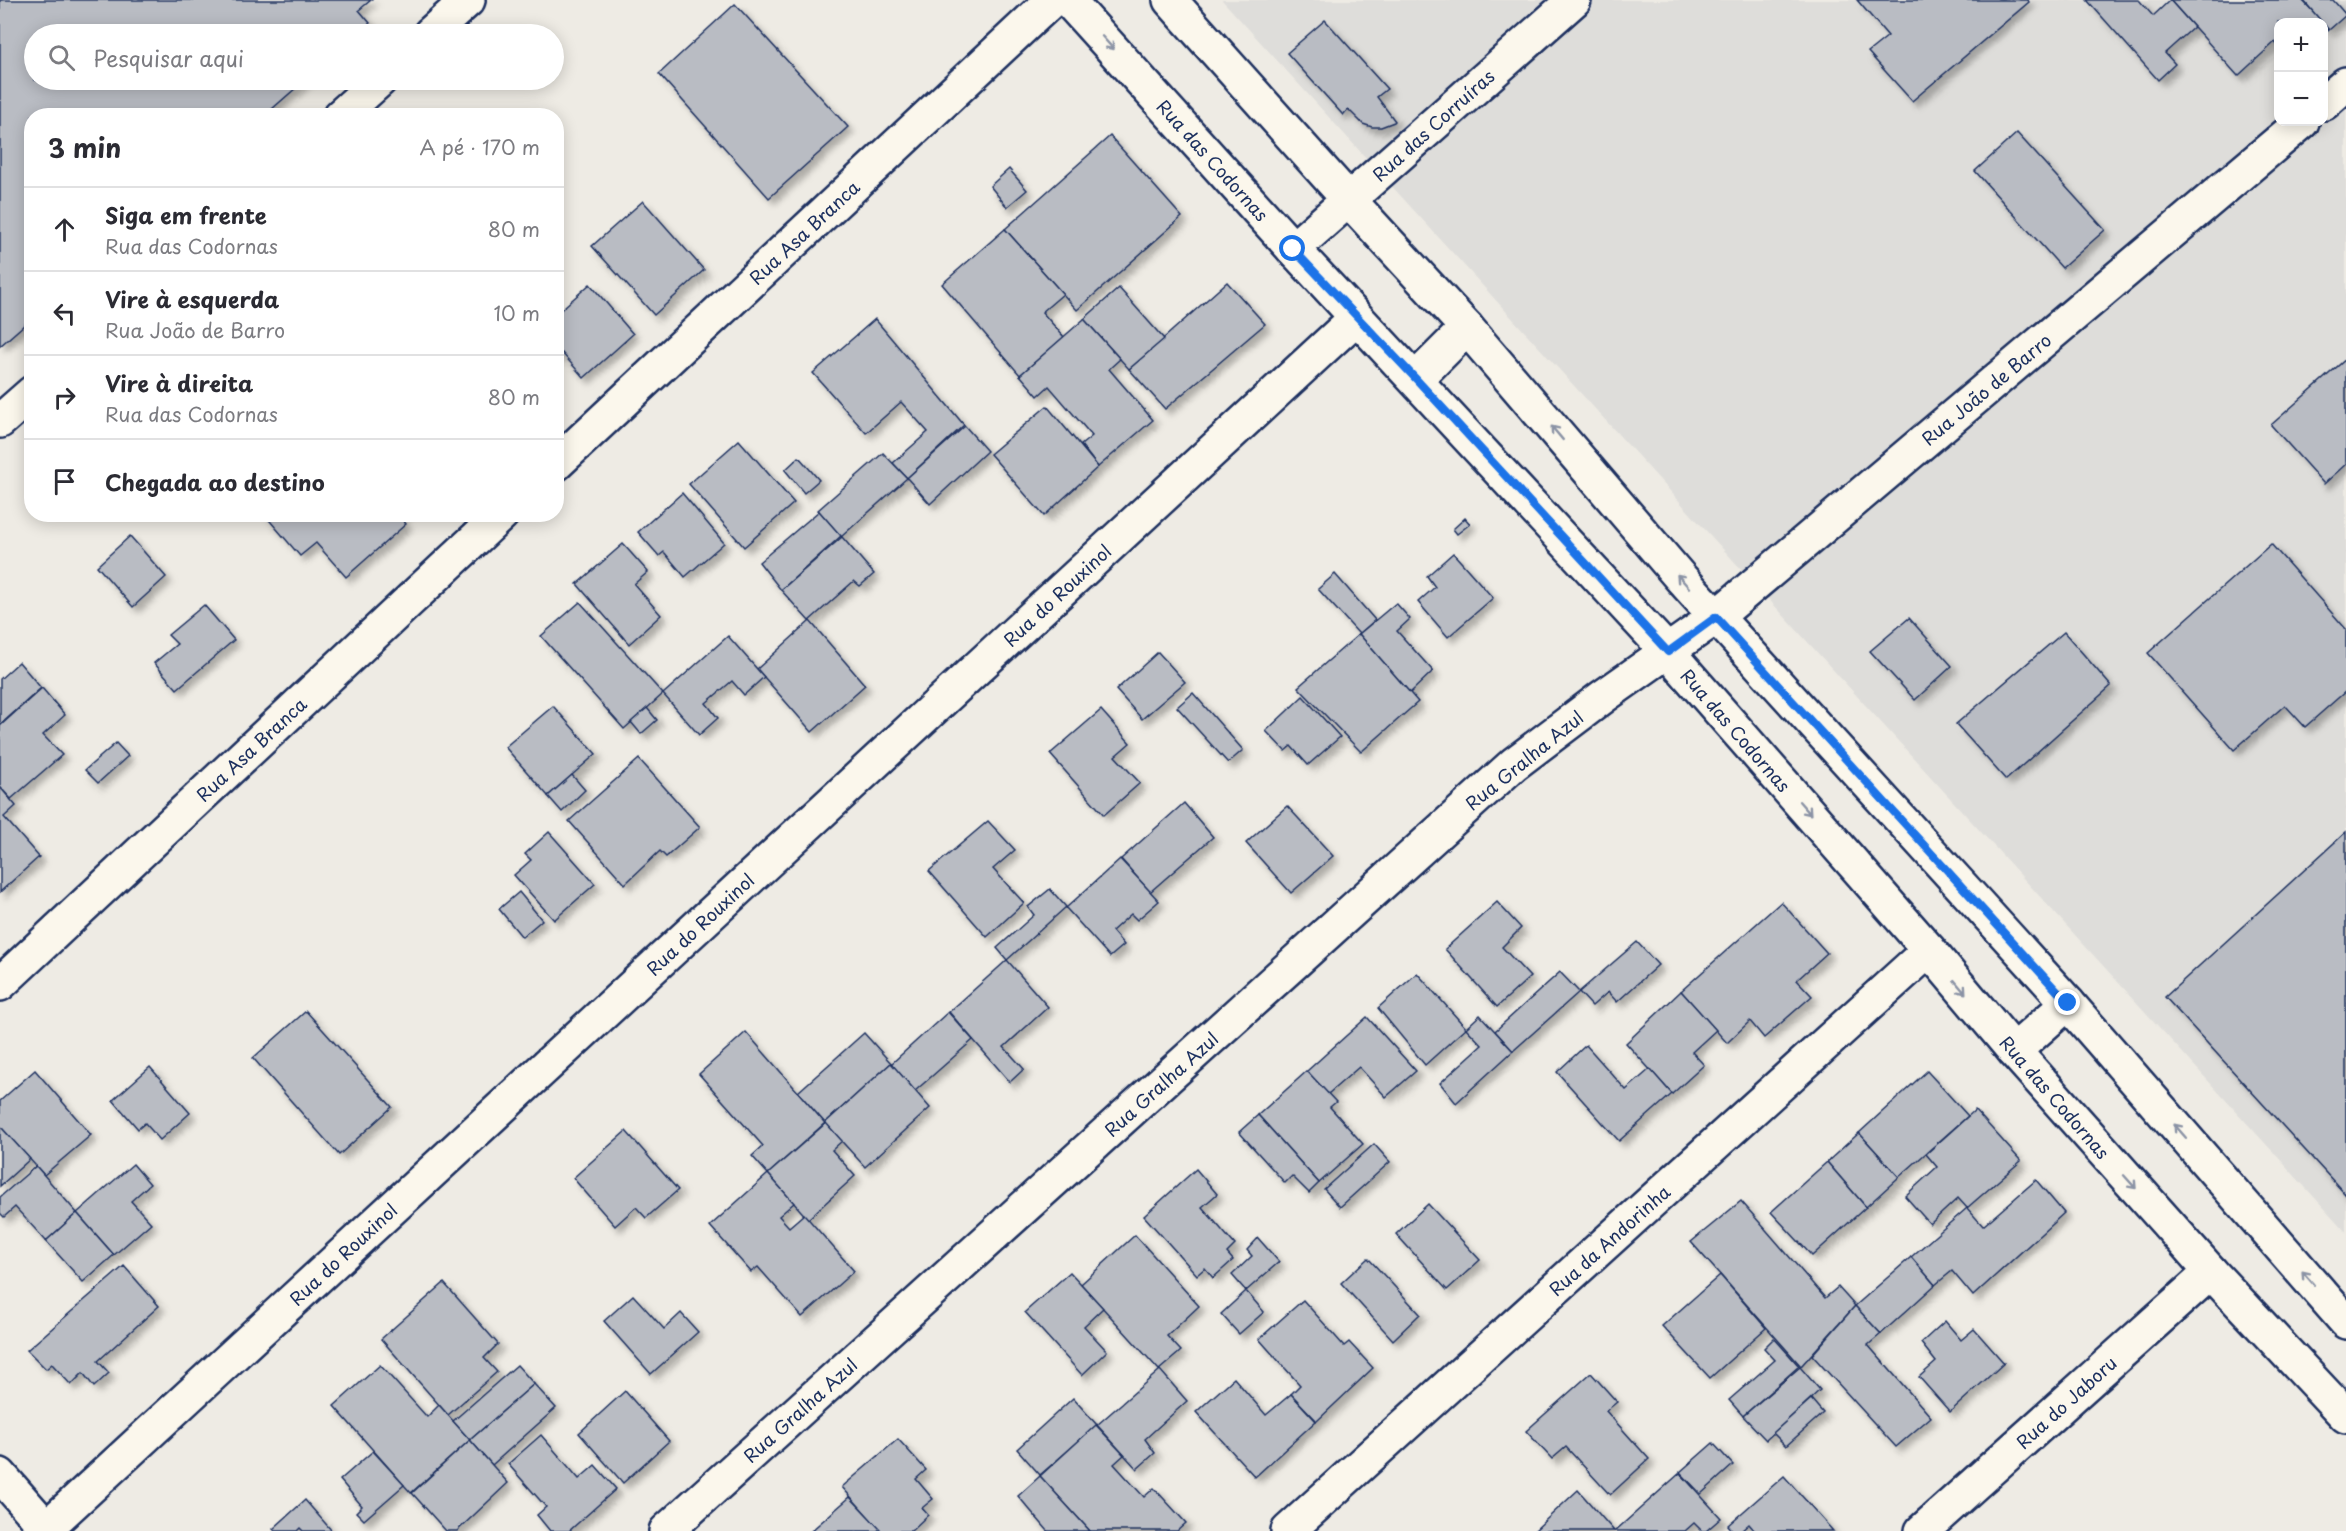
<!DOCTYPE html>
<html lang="pt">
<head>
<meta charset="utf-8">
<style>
	body { margin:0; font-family:"Playpen Sans",sans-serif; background:#f7f7f7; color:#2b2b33 }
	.controls { position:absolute; right:18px; top:18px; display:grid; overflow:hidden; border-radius:12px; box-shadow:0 3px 15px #0003 }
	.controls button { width:54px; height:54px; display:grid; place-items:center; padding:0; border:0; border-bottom:2px solid #e1e1e2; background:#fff; color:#2b2b33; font:30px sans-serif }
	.stop { position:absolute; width:18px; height:18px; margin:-14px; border:4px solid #1a73e8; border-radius:50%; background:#fff }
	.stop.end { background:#1a73e8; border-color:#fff; box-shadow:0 2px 6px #0008 }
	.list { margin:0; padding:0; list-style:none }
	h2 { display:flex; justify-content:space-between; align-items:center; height:78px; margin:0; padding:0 24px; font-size:26px }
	h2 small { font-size:20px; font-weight:400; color:#7c7c81 }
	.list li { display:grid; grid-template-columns:39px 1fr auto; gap:18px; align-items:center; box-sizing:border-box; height:84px; padding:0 24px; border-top:2px solid #e1e1e2 }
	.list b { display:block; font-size:22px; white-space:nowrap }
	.list p { margin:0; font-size:20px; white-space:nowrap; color:#7c7c81 }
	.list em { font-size:20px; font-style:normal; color:#7c7c81 }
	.icon { flex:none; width:33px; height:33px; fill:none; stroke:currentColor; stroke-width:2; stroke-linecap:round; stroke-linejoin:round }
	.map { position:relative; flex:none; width:2346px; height:1531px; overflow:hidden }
	.search { position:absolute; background:#fff; box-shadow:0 3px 15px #0003; left:24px; top:24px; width:540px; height:66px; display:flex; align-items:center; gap:15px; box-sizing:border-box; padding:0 21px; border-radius:33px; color:#7c7c81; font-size:22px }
	.panel { position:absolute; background:#fff; box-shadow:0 3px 15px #0003; left:24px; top:108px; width:540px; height:414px; border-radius:24px }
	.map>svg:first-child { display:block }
	.built { fill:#deddda; fill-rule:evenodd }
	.building { fill:#b9bcc3; stroke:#1b2f5e; stroke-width:1.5; filter:url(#shadow) }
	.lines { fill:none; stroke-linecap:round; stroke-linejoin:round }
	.street-casing { stroke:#1b2f5e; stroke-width:38 }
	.secondary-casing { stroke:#1b2f5e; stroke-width:38 }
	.street { stroke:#fbf7ec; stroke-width:33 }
	.secondary { stroke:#fbf7ec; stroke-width:33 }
	.oneway { stroke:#8b93a5 }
	.route { stroke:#1a73e8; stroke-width:8 }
	.labels { text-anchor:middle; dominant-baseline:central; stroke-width:4.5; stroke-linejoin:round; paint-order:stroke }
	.street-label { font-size:18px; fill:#1b2f5e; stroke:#fbf7ec }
</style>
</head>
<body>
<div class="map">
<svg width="2346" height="1531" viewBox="0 0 2346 1531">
	<defs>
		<filter id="shadow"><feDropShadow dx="5.5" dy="5.5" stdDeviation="3" flood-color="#0004"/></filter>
	</defs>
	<rect width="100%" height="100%" fill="#eeebe4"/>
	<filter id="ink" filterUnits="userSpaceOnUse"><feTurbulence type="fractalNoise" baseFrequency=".0167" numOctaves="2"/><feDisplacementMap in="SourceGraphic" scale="12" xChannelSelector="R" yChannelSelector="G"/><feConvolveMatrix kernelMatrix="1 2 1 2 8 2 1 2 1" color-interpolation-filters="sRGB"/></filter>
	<g filter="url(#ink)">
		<path class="built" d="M1222,0H2346V1232ZM2278,22H2324V122H2278Z"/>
		<g class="building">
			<path d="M0,0H371L359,10L370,23L357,34H34V80H305L264,116H252L247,110L241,116H32V318L0,346Z"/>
			<path d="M1857,0H2028L2029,2L1912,101L1868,52L1888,36Z"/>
			<path d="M2087,0H2139L2153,16L2170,0L2194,27L2165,53L2175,64L2158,80Z"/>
			<path d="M2170,0H2302L2323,22H2278V46L2275,42L2238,76Z"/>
			<path d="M2303,0H2333L2346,15L2329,30Z"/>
			<path d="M735,4L848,127L769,198L659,74Z"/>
			<path d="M1325,20L1387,89L1377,97L1395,121L1394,122L1381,127H1372L1363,124L1348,109L1343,115L1287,53Z"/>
			<path d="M2017,133L2105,230L2062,268L1975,171Z"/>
			<path d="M1110,136L1182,217L1077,310L1005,229Z"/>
			<path d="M1009,169L1027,190L1007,207L990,186Z"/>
			<path d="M643,201L704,270L654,315L592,246Z"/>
			<path d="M1005,229L1063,294L1042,312L1064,337L1020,375L942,284Z"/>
			<path d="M1227,282L1265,324L1165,409L1129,369Z"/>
			<path d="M590,284L633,334L584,378L562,353L556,358V314Z"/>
			<path d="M1119,288L1164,339L1129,369L1084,319Z"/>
			<path d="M875,319L964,425L907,478L893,463L928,432L901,402L866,433L813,373Z"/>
			<path d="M1084,319L1120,359L1109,369L1153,420L1098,467L1081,445L1092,436L1049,386L1038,396L1020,375Z"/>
			<path d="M2346,359V464L2324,484L2271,425Z"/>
			<path d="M1047,406L1098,467L1044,516L990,454Z"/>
			<path d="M965,426L987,451L930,504L907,478Z"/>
			<path d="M739,440L794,503L744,547L689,484Z"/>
			<path d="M883,453L907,478L841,537L818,510Z"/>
			<path d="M799,457L819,480L804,493L785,470Z"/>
			<path d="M682,493L724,543L685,577L664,552L659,556L638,532Z"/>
			<path d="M819,511L841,536L781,590L759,562Z"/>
			<path d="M264,514H398L406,524L346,577L316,543L300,556Z"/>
			<path d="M1465,518L1470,524L1457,534L1453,529Z"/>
			<path d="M130,536L166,577L133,607L97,566Z"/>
			<path d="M842,537L874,574L860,586L854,581L809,621L781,590Z"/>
			<path d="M623,544L648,572L634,584L661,615L629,644L577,584Z"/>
			<path d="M2271,544L2346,629V691L2305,727L2285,705L2234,750L2148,653Z"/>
			<path d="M1453,553L1493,598L1448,637L1418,602L1435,587L1427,576Z"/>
			<path d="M1335,574L1375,620L1359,634L1318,589Z"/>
			<path d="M580,602L663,694L624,729L541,636Z"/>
			<path d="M1396,603L1410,619L1397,631L1433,671L1410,693L1359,634Z"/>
			<path d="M204,605L234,640L177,689L154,663L177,644L168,635Z"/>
			<path d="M1909,618L1952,666L1915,700L1870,651Z"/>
			<path d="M810,621L865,685L812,732L757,669Z"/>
			<path d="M2064,632L2111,686L2006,780L1956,724Z"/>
			<path d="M1359,634L1418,702L1361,752L1298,687Z"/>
			<path d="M728,636L764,677L744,695L732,681L706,703L718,718L699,735L663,694Z"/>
			<path d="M1158,652L1185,682L1142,719L1116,690Z"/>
			<path d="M19,662L41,688L0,725V679Z"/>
			<path d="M42,688L65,715L43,735L62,755L11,799L0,787V726Z"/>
			<path d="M1193,693L1243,750L1228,763L1177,707Z"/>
			<path d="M1303,696L1340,737L1308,765L1291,746L1285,751L1266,731Z"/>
			<path d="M553,706L596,754L548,796L505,747Z"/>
			<path d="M647,708L657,720L641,734L631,722Z"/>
			<path d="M1101,710L1130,743L1115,756L1140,783L1104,815L1050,754Z"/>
			<path d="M116,743L128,756L98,783L85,770Z"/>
			<path d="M639,759L700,827L666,857L660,851L625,884L569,821Z"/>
			<path d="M572,775L585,790L562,812L548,796Z"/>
			<path d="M0,787L16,806L4,817L39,857L0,892Z"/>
			<path d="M1184,803L1213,837L1150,892L1121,859Z"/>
			<path d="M1287,806L1333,856L1291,893L1246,843Z"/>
			<path d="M988,821L1015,850L993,869L1024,903L987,937L929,871Z"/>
			<path d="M549,832L595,884L554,920L514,875L531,860L525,854Z"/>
			<path d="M2346,832V1195L2165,997Z"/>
			<path d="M1120,859L1159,901L1137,920L1131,914L1112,931L1124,945L1110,957L1066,908Z"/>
			<path d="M1050,889L1066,907L1007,960L997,948L1034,915L1028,907Z"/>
			<path d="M519,892L542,920L522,937L499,909Z"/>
			<path d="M1497,902L1521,928L1502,947L1530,977L1497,1007L1445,949Z"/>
			<path d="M1781,902L1827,953L1797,980L1812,996L1764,1038L1750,1021L1727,1043L1681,991Z"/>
			<path d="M1637,942L1658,965L1617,1002L1608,992L1592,1006L1579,992Z"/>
			<path d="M1007,960L1048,1007L1004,1047L1024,1069L1010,1082L949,1012Z"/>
			<path d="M1560,972L1579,992L1513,1051L1495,1031Z"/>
			<path d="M1417,973L1466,1028L1425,1065L1378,1008Z"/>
			<path d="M1681,991L1716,1030L1692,1052L1704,1065L1672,1094L1626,1043Z"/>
			<path d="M306,1011L392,1107L339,1155L253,1058Z"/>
			<path d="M948,1012L973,1040L915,1091L891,1064Z"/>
			<path d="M1480,1015L1513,1051L1456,1103L1440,1083L1482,1045L1466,1028Z"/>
			<path d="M1367,1017L1416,1071L1386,1097L1359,1067L1328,1094L1307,1071Z"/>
			<path d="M746,1032L825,1123L768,1174L752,1156L763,1146L699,1074Z"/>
			<path d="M864,1033L891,1063L825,1123L798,1092Z"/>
			<path d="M1586,1045L1626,1090L1650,1069L1672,1094L1619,1141L1557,1072Z"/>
			<path d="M891,1063L930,1108L865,1167L825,1123Z"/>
			<path d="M150,1067L190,1113L160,1140L145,1123L138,1129L113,1100Z"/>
			<path d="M35,1070L91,1135L44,1175L0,1126V1101Z"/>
			<path d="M1307,1071L1336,1102L1330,1107L1363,1144L1319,1183L1258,1115Z"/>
			<path d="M1927,1071L1968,1116L1899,1177L1859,1133Z"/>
			<path d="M1975,1110L2021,1161L1967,1208L1958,1198L1930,1224L1905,1196L1937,1167L1926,1154Z"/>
			<path d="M1258,1115L1319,1183L1309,1193L1292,1176L1285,1183L1239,1132Z"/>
			<path d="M826,1123L842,1141L832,1150L855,1176L808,1219L768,1174Z"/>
			<path d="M0,1126L30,1159L0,1186Z"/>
			<path d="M626,1131L678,1190L646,1218L636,1207L615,1226L573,1178Z"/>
			<path d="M1859,1133L1899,1177L1866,1207L1827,1162Z"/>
			<path d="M1374,1144L1390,1162L1340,1207L1324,1189Z"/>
			<path d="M1827,1162L1866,1207L1812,1256L1771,1212Z"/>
			<path d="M133,1164L150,1184L131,1201L151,1223L114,1255L77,1213Z"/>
			<path d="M36,1166L77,1213L46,1241L15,1207L4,1217L0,1213V1197Z"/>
			<path d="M1196,1169L1217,1194L1202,1207L1235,1245L1227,1253L1233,1260L1213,1278L1205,1268L1197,1275L1144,1216Z"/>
			<path d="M768,1174L794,1203L779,1216L789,1227L804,1214L854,1271L802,1317L758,1267L751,1272L710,1226Z"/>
			<path d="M2036,1180L2064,1213L1973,1296L1952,1271L1935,1285L1911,1257L1967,1208L1983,1226Z"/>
			<path d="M1741,1201L1825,1298L1838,1287L1855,1306L1801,1366L1691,1242Z"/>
			<path d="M1428,1204L1480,1260L1447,1290L1396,1234Z"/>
			<path d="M77,1213L114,1255L83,1282L46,1241Z"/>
			<path d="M1135,1235L1199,1306L1167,1336L1181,1351L1159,1370L1081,1284Z"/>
			<path d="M1258,1238L1279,1262L1246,1291L1232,1275L1252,1256L1247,1250Z"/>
			<path d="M1911,1257L1935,1285L1881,1334L1855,1306Z"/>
			<path d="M1368,1258L1420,1314L1393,1340L1341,1283Z"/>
			<path d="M124,1266L159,1306L98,1361L109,1373L94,1387L83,1373L71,1385L52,1364L46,1369L27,1350Z"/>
			<path d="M1070,1272L1103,1308L1084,1326L1107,1351L1082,1375L1025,1312Z"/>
			<path d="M1720,1275L1766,1328L1710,1378L1662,1326Z"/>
			<path d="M444,1283L498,1344L484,1358L497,1372L448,1415L381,1339Z"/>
			<path d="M1246,1291L1264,1312L1239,1334L1221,1314Z"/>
			<path d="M633,1295L664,1329L681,1313L698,1332L651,1374L604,1321Z"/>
			<path d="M1303,1300L1344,1346L1349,1342L1373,1368L1317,1421L1291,1394L1300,1385L1259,1339Z"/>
			<path d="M1855,1306L1881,1334L1868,1345L1931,1417L1896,1447L1812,1355Z"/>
			<path d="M1945,1321L1961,1340L1974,1329L2004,1363L1950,1412L1919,1377L1936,1362L1921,1343Z"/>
			<path d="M1774,1338L1799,1366L1743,1416L1729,1400L1775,1360L1764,1348Z"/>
			<path d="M380,1365L427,1417L439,1405L470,1440L411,1493L334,1406Z"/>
			<path d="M517,1365L534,1384L470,1440L453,1421Z"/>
			<path d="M1800,1367L1820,1390L1766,1440L1743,1416Z"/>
			<path d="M1160,1370L1187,1401L1145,1439L1155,1453L1137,1469L1097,1425Z"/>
			<path d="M1591,1373L1617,1402L1606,1411L1649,1459L1610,1495L1566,1447L1552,1459L1526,1431Z"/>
			<path d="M1234,1378L1266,1415L1291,1394L1316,1421L1255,1477L1196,1412Z"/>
			<path d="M534,1384L556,1408L492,1465L470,1440Z"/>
			<path d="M625,1391L669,1441L623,1483L579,1433Z"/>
			<path d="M1073,1398L1097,1425L1040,1475L1017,1449Z"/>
			<path d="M1811,1399L1823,1413L1786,1446L1773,1433Z"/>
			<path d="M1096,1425L1124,1455L1114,1464L1144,1497L1154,1488L1186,1523L1177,1531H1090L1040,1476Z"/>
			<path d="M541,1435L579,1479L595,1465L616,1489L569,1531H550L537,1515L546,1507L508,1464Z"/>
			<path d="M898,1439L926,1470L916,1479L933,1499L922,1508L928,1515L911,1531H881L842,1487Z"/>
			<path d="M470,1440L508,1483L457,1531H446L412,1493Z"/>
			<path d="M1713,1443L1733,1465L1701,1494L1680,1472Z"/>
			<path d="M373,1451L404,1485L364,1520L356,1512L362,1506L340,1480Z"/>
			<path d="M1680,1473L1721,1518L1706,1531H1702L1694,1523L1685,1531H1615Z"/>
			<path d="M1040,1476L1090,1531H1048L1018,1496Z"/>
			<path d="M1784,1476L1833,1531H1755L1749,1524L1741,1531H1733L1728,1525Z"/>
			<path d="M1578,1490L1614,1531H1534Z"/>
			<path d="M850,1497L880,1529L877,1531H811Z"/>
			<path d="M305,1500L332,1531H303L300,1528L297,1531H275L273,1529Z"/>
		</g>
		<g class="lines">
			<g class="street-casing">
				<g id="street">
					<path d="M430,34L468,0"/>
					<path d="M2324,103L2346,84"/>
					<path d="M340,116L380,80"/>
					<path d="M1293,249L1574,0"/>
					<path d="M0,421L32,393"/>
					<path d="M556,464L1052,0"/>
					<path d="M0,984L502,514"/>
					<path d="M0,1475L49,1531"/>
					<path d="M43,1531L1356,318"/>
					<path d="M666,1531L1514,764L1604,696L1716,617L2302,122"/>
					<path d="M1288,1531L1929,950"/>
					<path d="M1922,1531L2211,1272"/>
				</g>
			</g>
			<g class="secondary-casing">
				<g id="secondary">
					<path d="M1068,0L1293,249L1668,652L1929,950L2014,1051L2211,1272L2346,1416"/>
					<path d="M1170,0L1349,200L1467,328L1680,577L2068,1003L2346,1322"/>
					<path d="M1416,379L1467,328"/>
					<path d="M2014,1051L2068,1003"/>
				</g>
			</g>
			<use href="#street" class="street"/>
			<use href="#secondary" class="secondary"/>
		</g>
		<defs><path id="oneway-shaft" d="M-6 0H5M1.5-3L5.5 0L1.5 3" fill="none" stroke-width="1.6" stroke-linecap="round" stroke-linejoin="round" transform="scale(1.5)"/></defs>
		<g class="oneway">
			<use href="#oneway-shaft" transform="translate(1108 43) rotate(48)"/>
			<use href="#oneway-shaft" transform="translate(1557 433) rotate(-130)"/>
			<use href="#oneway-shaft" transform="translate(1683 581) rotate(-132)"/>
			<use href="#oneway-shaft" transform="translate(1805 808) rotate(49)"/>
			<use href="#oneway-shaft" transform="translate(1960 987) rotate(50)"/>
			<use href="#oneway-shaft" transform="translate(2180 1131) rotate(-131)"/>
			<use href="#oneway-shaft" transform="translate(2130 1182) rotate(48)"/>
			<use href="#oneway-shaft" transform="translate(2308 1278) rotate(-131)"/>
		</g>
	</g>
	<g class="lines" filter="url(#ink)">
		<path class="route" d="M1293,249L1416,379L1668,652L1716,617L2068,1003"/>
	</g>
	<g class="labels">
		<g class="street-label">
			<text transform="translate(1433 125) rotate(-42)">Rua das Corruíras</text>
			<text transform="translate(1213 160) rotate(48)">Rua das Codornas</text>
			<text transform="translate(804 232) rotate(-43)">Rua Asa Branca</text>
			<text transform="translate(1986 389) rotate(-40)">Rua João de Barro</text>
			<text transform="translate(1057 595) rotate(-43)">Rua do Rouxinol</text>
			<text transform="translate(1736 730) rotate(49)">Rua das Codornas</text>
			<text transform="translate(251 749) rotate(-43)">Rua Asa Branca</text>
			<text transform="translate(1524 760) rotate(-39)">Rua Gralha Azul</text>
			<text transform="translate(700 924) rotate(-43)">Rua do Rouxinol</text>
			<text transform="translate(1161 1084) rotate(-42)">Rua Gralha Azul</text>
			<text transform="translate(2055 1097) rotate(49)">Rua das Codornas</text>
			<text transform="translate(1609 1240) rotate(-42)">Rua da Andorinha</text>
			<text transform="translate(343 1254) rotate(-43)">Rua do Rouxinol</text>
			<text transform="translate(2066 1402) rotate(-42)">Rua do Jaboru</text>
			<text transform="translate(800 1410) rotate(-42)">Rua Gralha Azul</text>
		</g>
	</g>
</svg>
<div class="controls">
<button>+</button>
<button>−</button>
</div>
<div class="stop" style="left:1293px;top:249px"></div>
<div class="stop end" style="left:2068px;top:1003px"></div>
<div class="search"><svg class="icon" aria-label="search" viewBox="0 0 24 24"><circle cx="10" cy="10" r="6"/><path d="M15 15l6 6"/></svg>Pesquisar aqui</div>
<section class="panel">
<h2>3 min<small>A pé · 170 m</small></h2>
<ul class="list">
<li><svg class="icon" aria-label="ahead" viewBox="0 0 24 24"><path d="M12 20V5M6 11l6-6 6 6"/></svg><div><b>Siga em frente</b><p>Rua das Codornas</p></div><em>80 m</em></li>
<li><svg class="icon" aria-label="left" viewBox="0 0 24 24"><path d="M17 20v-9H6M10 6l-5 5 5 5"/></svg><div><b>Vire à esquerda</b><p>Rua João de Barro</p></div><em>10 m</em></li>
<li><svg class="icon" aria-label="right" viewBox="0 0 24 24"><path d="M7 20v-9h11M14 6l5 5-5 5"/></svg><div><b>Vire à direita</b><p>Rua das Codornas</p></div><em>80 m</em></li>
<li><svg class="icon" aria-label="arrive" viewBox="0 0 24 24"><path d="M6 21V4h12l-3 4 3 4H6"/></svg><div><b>Chegada ao destino</b></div></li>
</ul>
</section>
</div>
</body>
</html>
